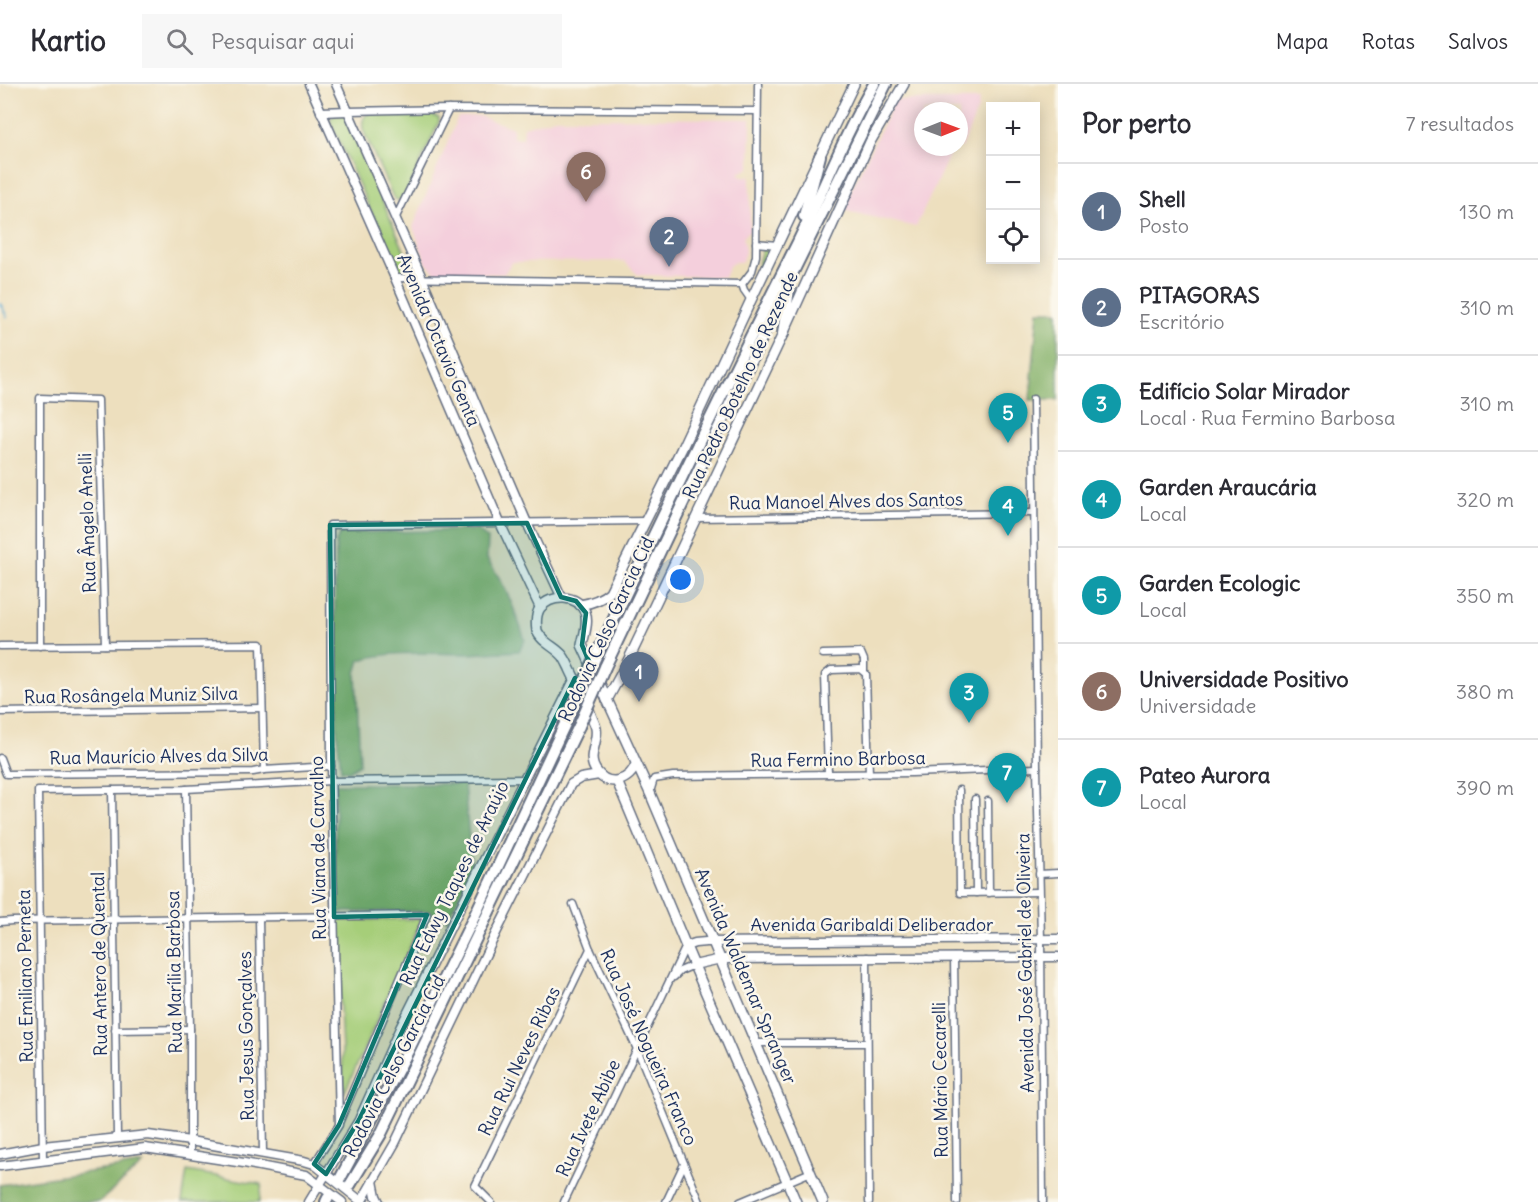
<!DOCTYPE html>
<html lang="pt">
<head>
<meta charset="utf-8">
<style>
	body { margin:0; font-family:Delius,sans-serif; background:#f7f7f7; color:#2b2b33 }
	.controls { position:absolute; right:18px; top:18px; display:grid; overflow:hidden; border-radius:0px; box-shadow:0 3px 15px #0003 }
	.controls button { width:54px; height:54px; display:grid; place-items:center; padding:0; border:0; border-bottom:2px solid #e1e1e2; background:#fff; color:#2b2b33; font:30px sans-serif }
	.compass { position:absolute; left:914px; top:18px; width:54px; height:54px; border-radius:50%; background:#fff; box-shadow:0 3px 15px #0003; rotate:89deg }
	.you { position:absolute; left:681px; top:496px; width:21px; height:21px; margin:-15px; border:4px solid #fff; border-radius:50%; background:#1a73e8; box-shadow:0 0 0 9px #1a73e833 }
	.badge { display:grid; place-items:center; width:39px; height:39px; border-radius:50%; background:#111827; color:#fff; font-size:20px; font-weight:700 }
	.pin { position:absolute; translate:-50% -50px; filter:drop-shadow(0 2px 3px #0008) }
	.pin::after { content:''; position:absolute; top:32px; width:21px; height:18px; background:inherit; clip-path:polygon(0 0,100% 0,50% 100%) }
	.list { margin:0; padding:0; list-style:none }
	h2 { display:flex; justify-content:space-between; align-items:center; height:78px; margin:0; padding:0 24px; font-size:26px }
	h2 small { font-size:20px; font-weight:400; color:#7c7c81 }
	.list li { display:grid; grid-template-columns:39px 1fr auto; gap:18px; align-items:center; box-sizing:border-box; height:96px; padding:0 24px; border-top:2px solid #e1e1e2 }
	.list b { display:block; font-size:22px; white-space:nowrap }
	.list p { margin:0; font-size:20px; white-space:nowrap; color:#7c7c81 }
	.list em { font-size:20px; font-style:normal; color:#7c7c81 }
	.icon { flex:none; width:33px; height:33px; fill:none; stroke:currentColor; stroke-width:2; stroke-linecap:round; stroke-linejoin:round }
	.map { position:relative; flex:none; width:1058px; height:1118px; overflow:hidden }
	header { display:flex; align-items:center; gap:36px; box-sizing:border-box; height:84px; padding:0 30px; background:#fff; border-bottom:2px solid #e1e1e2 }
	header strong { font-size:28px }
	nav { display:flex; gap:33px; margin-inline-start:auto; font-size:21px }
	.search { width:420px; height:54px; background:#f7f7f7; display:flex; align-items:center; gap:15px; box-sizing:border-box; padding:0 21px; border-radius:0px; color:#7c7c81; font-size:22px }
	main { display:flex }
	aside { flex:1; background:#fff }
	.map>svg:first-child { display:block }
	.built { fill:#f4cfdc }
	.green { fill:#a6ce79; stroke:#607e6c; stroke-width:1.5 }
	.forest { fill:#84b169; stroke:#507064; stroke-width:1.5 }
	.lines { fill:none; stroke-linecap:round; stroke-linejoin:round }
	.stream { stroke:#51a6cd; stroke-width:2 }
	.street-casing { stroke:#646d80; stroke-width:9 }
	.secondary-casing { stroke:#646d80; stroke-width:11 }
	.primary-casing { stroke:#646d80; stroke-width:12 }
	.highway-casing { stroke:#646d80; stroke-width:14 }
	.street { stroke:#fff; stroke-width:6 }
	.secondary { stroke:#fff; stroke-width:8 }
	.primary { stroke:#fff; stroke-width:9 }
	.highway { stroke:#fff; stroke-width:10 }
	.highway-bridge-casing { stroke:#646d80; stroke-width:14; stroke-linecap:butt }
	.highway-bridge { stroke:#fff; stroke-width:10 }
	.marked { fill:#0f766e; fill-opacity:0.2; stroke:#0f766e; stroke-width:4.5; stroke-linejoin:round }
	.labels { text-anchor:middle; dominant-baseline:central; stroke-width:5; stroke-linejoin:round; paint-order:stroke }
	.street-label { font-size:18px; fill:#1b2f5e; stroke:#fbf7ec }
</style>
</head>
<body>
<header>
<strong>Kartio</strong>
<div class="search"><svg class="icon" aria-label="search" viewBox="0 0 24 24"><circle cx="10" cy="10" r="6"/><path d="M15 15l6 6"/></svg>Pesquisar aqui</div>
<nav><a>Mapa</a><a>Rotas</a><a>Salvos</a></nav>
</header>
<main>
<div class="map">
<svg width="1058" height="1118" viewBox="0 0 1058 1118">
	<rect width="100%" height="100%" fill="#fbf7ec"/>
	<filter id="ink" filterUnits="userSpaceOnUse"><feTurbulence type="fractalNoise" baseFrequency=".0167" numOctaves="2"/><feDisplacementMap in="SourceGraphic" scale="12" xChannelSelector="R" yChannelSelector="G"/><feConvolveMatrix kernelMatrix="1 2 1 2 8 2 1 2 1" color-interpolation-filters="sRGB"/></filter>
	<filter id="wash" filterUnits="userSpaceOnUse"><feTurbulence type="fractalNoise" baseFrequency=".008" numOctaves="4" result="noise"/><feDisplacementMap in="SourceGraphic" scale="24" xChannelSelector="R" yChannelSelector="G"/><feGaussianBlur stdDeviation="1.35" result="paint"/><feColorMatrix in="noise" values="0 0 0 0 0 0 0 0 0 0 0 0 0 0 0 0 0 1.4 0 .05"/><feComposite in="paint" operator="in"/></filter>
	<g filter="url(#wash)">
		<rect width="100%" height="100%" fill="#eddfbe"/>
		<g class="built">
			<path d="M895,16H979L978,25L962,63H958L959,27H923V63H953L916,143L850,128L842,125Z"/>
			<path d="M479,32L513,44V54H523L524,43L555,34L751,35L750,84L739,89L742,93L750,92V148L746,149L743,154L745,167L743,175L741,178H735L730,181L724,193L638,191L624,177L512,178L504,190L436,189L426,179L413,143L458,33Z"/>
		</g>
		<g class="green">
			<path d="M338,29L344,30L411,182L410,185L405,189H399L330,37L332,32Z"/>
			<path d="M368,29H426L439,34V38L404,115L397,116L393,113L363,46C362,38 362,34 368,29Z"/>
			<path d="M763,164H768L769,167L755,197L751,196C761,185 757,175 763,164Z"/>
			<path d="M422,835L344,1010L336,836Z"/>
			<path d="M187,1087L262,1100L259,1118H182Z"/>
		</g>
		<g class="forest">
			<path d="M1038,227H1058V316H1030Z"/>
			<path d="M477,446L488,455L487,475C507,503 514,524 525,556L519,567C502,568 485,569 468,570C432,570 394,566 360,576L356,589L360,680L349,687L341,686L337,648L335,518L336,457L341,449Z"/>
			<path d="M335,700H464L472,786L447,836L429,827L336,828Z"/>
			<path d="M143,1080L99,1118H0V1101Z"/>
		</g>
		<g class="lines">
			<path class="stream" d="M0,219L7,233"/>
		</g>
	</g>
	<g filter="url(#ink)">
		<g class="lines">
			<g class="street-casing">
				<g id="street">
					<path d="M348,27L449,25L757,27"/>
					<path d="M395,135L449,25"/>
					<path d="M756,159L777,161"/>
					<path d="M395,194L742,200"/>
					<path d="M742,200L752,187L756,172L758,0"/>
					<path d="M742,200L744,206L751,216"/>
					<path d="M1033,315L1037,684L1041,856L1043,1118"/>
					<path d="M696,434L1033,429"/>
					<path d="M0,562L261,560L264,686"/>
					<path d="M40,562V314L98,316L105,561"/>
					<path d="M823,570L861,569L864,576V587"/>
					<path d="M0,628L262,624"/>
					<path d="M0,674L6,690L253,688L264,686L331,682"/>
					<path d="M828,690L825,591L831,586L860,585L866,590L869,690"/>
					<path d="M186,705L190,945V1071"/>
					<path d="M112,706L117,1053"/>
					<path d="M959,706L960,809L1039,808"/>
					<path d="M650,708L654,695L673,692L912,689L1037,684"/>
					<path d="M975,715L976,809"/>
					<path d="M988,717L989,809"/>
					<path d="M1039,790L1058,789"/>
					<path d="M573,820L590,865L637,965L700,1118"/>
					<path d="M259,834L263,1069"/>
					<path d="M0,838L12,837L427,831L340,1037"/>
					<path d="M867,873L869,1118"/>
					<path d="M954,873L957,1118"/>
					<path d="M674,893L680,887L694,881"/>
					<path d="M115,946L190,945"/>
					<path d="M756,959H867"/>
					<path d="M43,1077L38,707L186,705L331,697L524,695"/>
					<path d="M314,1080L339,1041L331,682L330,441L646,437"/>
					<path d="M491,1118L475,1102L590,865"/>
					<path d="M564,1118L686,862"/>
					<path d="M666,1118L684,1080"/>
					<path d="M740,1118L811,1088"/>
				</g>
			</g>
			<g class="secondary-casing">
				<g id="secondary">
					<path d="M309,0L395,194L500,439L540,524"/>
					<path d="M336,0L422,194L527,439L562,514"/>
					<path d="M321,28L348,27"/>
					<path d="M686,862L695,859L706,858L1058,855"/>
					<path d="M694,881L721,875L1058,873"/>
					<path d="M0,1070L43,1062L148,1051L190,1057L304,1077L314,1080L362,1118"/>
					<path d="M0,1082L145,1064L244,1079L306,1091L342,1118"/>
					<path d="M373,1097L376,1112L379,1118"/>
					<path d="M309,1118L359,1036L400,944L575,594"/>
					<path d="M361,1118L395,1059L497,847L571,700L581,694L599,691"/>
				</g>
			</g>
			<g class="primary-casing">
				<g id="primary">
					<path d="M580,521C592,519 601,516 610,508L681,366L751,216L854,0"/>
					<path d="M607,616L627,579L696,434L783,250L870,58L904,0"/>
					<path d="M636,680C630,697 609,704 597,688C585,673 599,659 596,644C595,639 592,635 591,631C585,615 577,600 570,585C568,581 566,576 563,572C558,566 552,563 546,558C542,555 539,551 537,547C536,540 536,530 540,524C551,510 578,510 585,528C589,538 584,551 582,561L650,709L823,1118"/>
					<path d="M617,697L690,872L796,1118"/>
				</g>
			</g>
			<g class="highway-casing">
				<g id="highway">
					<path d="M804,132L820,72"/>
					<path d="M783,250L789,205"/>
					<path d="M598,568C663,431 729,295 797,160C823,107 844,51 874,0"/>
					<path d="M605,583L790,194L886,0"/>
					<path d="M340,1095L408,967L473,835L572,625"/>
					<path d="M350,1101L381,1050L579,642"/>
					<path d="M326,1118L328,1114"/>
				</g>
			</g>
			<use href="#street" class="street"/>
			<use href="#secondary" class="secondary"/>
			<use href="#primary" class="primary"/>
			<use href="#highway" class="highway"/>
			<g class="highway-bridge-casing">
				<g id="highway-bridge">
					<path d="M572,625L598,568"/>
					<path d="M579,642L605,583"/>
				</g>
			</g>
			<use href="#highway-bridge" class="highway-bridge"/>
		</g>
	</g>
	<path class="marked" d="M527,439L561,513L576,517L586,529L582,561L591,582L580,606L575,594L359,1036L326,1090L314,1080L339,1041L427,831L334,833L330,441Z"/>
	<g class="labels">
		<g class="street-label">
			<text transform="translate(439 256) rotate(67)">Avenida Octavio Genta</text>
			<text transform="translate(740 301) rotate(-65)">Rua Pedro Botelho de Rezende</text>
			<text transform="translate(846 417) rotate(-1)">Rua Manoel Alves dos Santos</text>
			<text transform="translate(87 439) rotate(-92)">Rua Ângelo Anelli</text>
			<text transform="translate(606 545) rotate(-65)">Rodovia Celso Garcia Cid</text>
			<text transform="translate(131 611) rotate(-1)">Rua Rosângela Muniz Silva</text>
			<text transform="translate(159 672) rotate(-1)">Rua Maurício Alves da Silva</text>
			<text transform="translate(838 675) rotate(-1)">Rua Fermino Barbosa</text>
			<text transform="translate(318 764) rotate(-91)">Rua Viana de Carvalho</text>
			<text transform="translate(454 799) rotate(-64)">Rua Edwy Taques de Araújo</text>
			<text x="872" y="840">Avenida Garibaldi Deliberador</text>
			<text transform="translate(1025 879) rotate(-91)">Avenida José Gabriel de Oliveira</text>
			<text transform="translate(99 880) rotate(-91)">Rua Antero de Quental</text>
			<text transform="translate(174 888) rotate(-91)">Rua Marília Barbosa</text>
			<text transform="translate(25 892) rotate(-91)">Rua Emiliano Perneta</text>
			<text transform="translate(746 892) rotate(67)">Avenida Waldemar Spranger</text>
			<text transform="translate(246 952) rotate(-91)">Rua Jesus Gonçalves</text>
			<text transform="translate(649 963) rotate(66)">Rua José Nogueira Franco</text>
			<text transform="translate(519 977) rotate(-64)">Rua Rui Neves Ribas</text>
			<text transform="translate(394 982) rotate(-63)">Rodovia Celso Garcia Cid</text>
			<text transform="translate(940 996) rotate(-91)">Rua Mário Cecarelli</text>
			<text transform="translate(588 1034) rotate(-65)">Rua Ivete Abibe</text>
		</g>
	</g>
</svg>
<div class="controls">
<button>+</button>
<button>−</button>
<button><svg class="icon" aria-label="locate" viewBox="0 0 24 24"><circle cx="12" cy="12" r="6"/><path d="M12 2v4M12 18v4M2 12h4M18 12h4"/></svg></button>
</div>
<svg class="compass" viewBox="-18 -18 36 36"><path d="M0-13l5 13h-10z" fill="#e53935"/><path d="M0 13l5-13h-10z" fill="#7c7c81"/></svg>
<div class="you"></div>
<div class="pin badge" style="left:639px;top:618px;background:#5c6f8a">1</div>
<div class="pin badge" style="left:669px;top:183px;background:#5c6f8a">2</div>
<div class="pin badge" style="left:969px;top:639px;background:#0f9aa8">3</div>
<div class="pin badge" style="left:1008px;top:452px;background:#0f9aa8">4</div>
<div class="pin badge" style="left:1008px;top:359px;background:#0f9aa8">5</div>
<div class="pin badge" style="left:586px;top:118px;background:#8d6e63">6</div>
<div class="pin badge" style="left:1007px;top:719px;background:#0f9aa8">7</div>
</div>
<aside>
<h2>Por perto<small>7 resultados</small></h2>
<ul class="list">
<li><span class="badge" style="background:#5c6f8a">1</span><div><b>Shell</b><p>Posto</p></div><em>130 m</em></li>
<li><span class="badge" style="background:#5c6f8a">2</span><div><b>PITAGORAS</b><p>Escritório</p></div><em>310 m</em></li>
<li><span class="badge" style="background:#0f9aa8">3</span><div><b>Edifício Solar Mirador</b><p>Local · Rua Fermino Barbosa</p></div><em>310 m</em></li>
<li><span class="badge" style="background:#0f9aa8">4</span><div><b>Garden Araucária</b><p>Local</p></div><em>320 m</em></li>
<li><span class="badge" style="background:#0f9aa8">5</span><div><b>Garden Ecologic</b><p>Local</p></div><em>350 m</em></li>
<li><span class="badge" style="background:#8d6e63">6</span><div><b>Universidade Positivo</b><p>Universidade</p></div><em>380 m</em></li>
<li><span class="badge" style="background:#0f9aa8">7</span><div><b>Pateo Aurora</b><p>Local</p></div><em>390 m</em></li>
</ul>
</aside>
</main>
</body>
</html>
